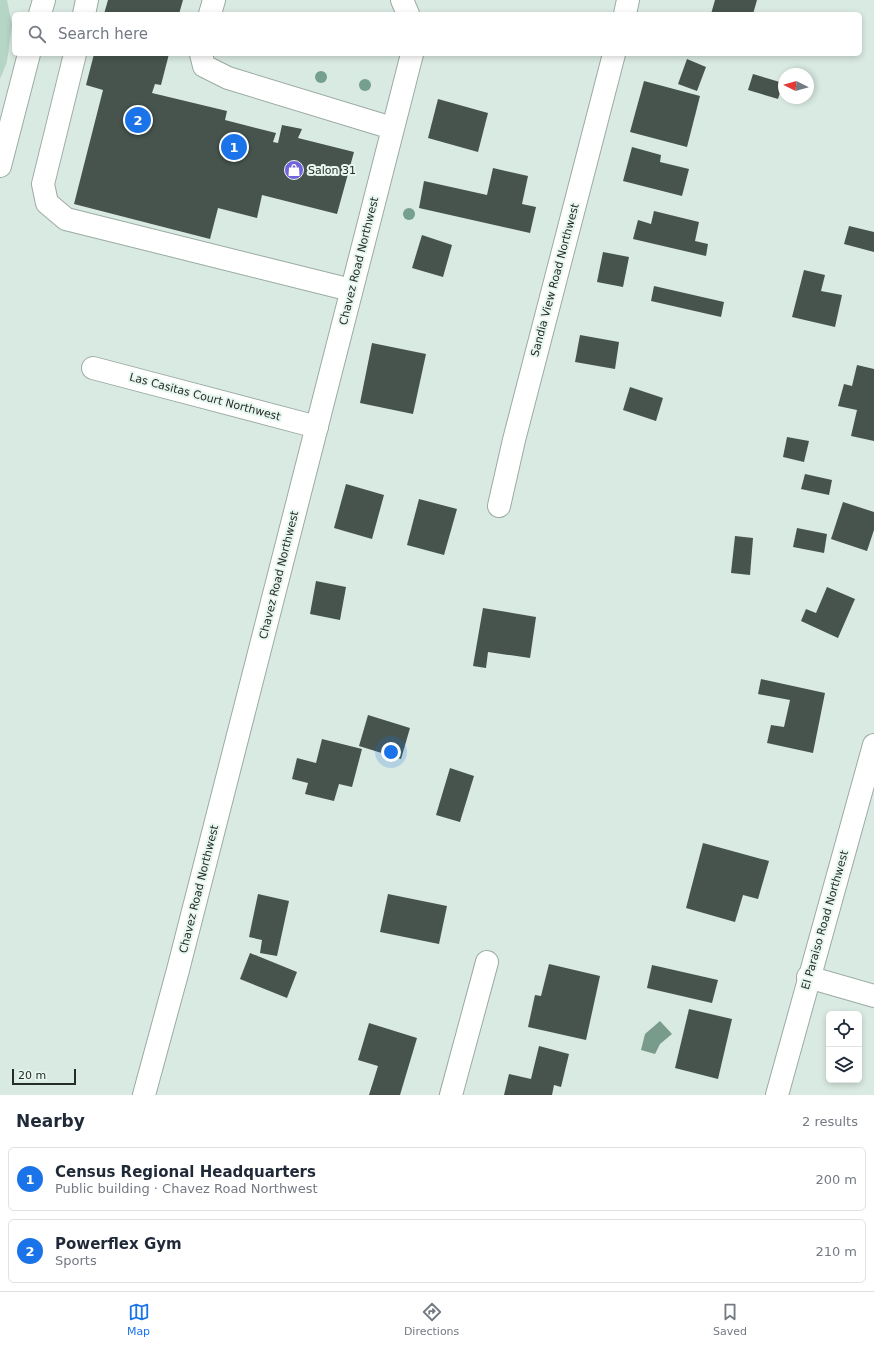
<!DOCTYPE html>
<html lang="en">
<head>
<meta charset="utf-8">
<style>
	body { margin:0; font-family:"DejaVu Sans",sans-serif; background:#f6f6f7; color:#1f2937 }
	.controls { position:absolute; right:12px; bottom:12px; display:grid; overflow:hidden; border-radius:6px; box-shadow:0 2px 6px #0003 }
	.controls button { width:36px; height:36px; display:grid; place-items:center; padding:0; border:0; border-bottom:1px solid #e0e1e3; background:#fff; color:#1f2937; font:20px sans-serif }
	.compass { position:absolute; left:778px; top:68px; width:36px; height:36px; border-radius:50%; background:#fff; box-shadow:0 2px 6px #0003; rotate:275deg }
	.scale { position:absolute; left:12px; bottom:10px; width:64px; box-sizing:border-box; padding-left:4px; border:2px solid #262c29; border-top:0; font-size:11px; line-height:14px; white-space:nowrap; color:#262c29; -webkit-text-stroke:3px #e7f7ef; paint-order:stroke }
	.you { position:absolute; left:391px; top:752px; width:14px; height:14px; margin:-10px; border:3px solid #fff; border-radius:50%; background:#1a73e8; box-shadow:0 0 0 6px #1a73e833 }
	.badge { display:grid; place-items:center; width:26px; height:26px; border-radius:50%; background:#1a73e8; color:#fff; font-size:13px; font-weight:700 }
	.pin { position:absolute; translate:-50% -50%; border:2px solid #fff; box-shadow:0 1px 4px #0006 }
	.list { margin:0; padding:0; list-style:none }
	h2 { display:flex; justify-content:space-between; align-items:center; height:52px; margin:0; padding:0 16px; font-size:17px }
	h2 small { font-size:13px; font-weight:400; color:#747a83 }
	.list li { display:grid; grid-template-columns:26px 1fr auto; gap:12px; align-items:center; box-sizing:border-box; height:64px; margin:0 8px 8px; padding:0 8px; border:1px solid #e0e1e3; border-radius:6px }
	.list b { display:block; font-size:15px; white-space:nowrap }
	.list p { margin:0; font-size:13px; white-space:nowrap; color:#747a83 }
	.list em { font-size:13px; font-style:normal; color:#747a83 }
	.icon { flex:none; width:22px; height:22px; fill:none; stroke:currentColor; stroke-width:2; stroke-linecap:round; stroke-linejoin:round }
	.map { position:relative; flex:none; width:874px; height:1095px; overflow:hidden }
	.search { position:absolute; background:#fff; box-shadow:0 2px 6px #0003; left:12px; right:12px; top:12px; height:44px; display:flex; align-items:center; gap:10px; box-sizing:border-box; padding:0 14px; border-radius:6px; color:#747a83; font-size:15px }
	.sheet { height:196px; background:#fff }
	nav { display:flex; justify-content:space-around; align-items:center; box-sizing:border-box; height:56px; border-top:1px solid #e0e1e3; background:#fff; font-size:11px; color:#747a83 }
	nav a { display:grid; justify-items:center; gap:2px }
	nav .on { color:#1a73e8 }
	.map>svg:first-child { display:block }
	.green { fill:#b5d5c6 }
	.water { fill:#799b8b }
	.building { fill:#46544d }
	.lines { fill:none; stroke-linecap:round; stroke-linejoin:round }
	.minor-casing { stroke:#9baba3; stroke-width:24 }
	.minor { stroke:#fff; stroke-width:22 }
	.tree { fill:#759f8e }
	.labels { text-anchor:middle; dominant-baseline:central; stroke-width:4; stroke-linejoin:round; paint-order:stroke }
	.poi-label { font-size:11px; fill:#262c29; stroke:#e7f7ef; text-anchor:start }
	.street-label { font-size:11px; fill:#262c29; stroke:#e7f7ef }
</style>
</head>
<body>
<div class="map">
<svg width="874" height="1095" viewBox="0 0 874 1095">
	<rect width="100%" height="100%" fill="#d9eae2"/>
	<path class="green" d="M0,0H7L12,25L7,62L0,79Z"/>
	<path class="water" d="M660,1021L672,1034L660,1044L655,1054L641,1050L645,1034Z"/>
	<g class="building">
		<path d="M108,0H183L179,14H104Z"/>
		<path d="M715,0H757L753,14H711Z"/>
		<path d="M94,54H169L161,85L155,84L152,93L227,111L225,120L276,133L273,142L278,143L282,125L302,129L298,138L354,152L337,214L262,195L257,218L218,208L210,239L74,204L103,90L86,85Z"/>
		<path d="M687,59L706,67L697,91L678,84Z"/>
		<path d="M753,74L783,83L778,99L748,90Z"/>
		<path d="M644,81L700,96L687,147L630,132Z"/>
		<path d="M438,99L488,113L478,152L428,138Z"/>
		<path d="M632,147L661,155L660,162L689,169L682,196L623,181Z"/>
		<path d="M493,168L528,176L522,204L536,207L530,233L419,208L424,181L487,195Z"/>
		<path d="M654,211L699,222L695,241L708,244L706,256L633,239L638,220L651,224Z"/>
		<path d="M849,226L874,232V252L844,244Z"/>
		<path d="M422,235L452,245L443,277L412,268Z"/>
		<path d="M603,252L629,257L623,287L597,282Z"/>
		<path d="M804,270L825,275L821,291L842,295L835,327L792,317Z"/>
		<path d="M654,286L724,302L721,317L651,301Z"/>
		<path d="M580,335L619,342L615,369L575,362Z"/>
		<path d="M372,343L426,354L413,414L360,403Z"/>
		<path d="M857,365L874,369V441L851,436L857,410L838,406L844,384L852,386Z"/>
		<path d="M630,387L663,398L656,421L623,410Z"/>
		<path d="M787,437L809,441L804,462L783,457Z"/>
		<path d="M805,474L832,480L829,495L801,489Z"/>
		<path d="M346,484L384,495L372,539L334,528Z"/>
		<path d="M419,499L457,509L444,555L407,545Z"/>
		<path d="M843,502L874,512V530L867,551L831,539Z"/>
		<path d="M797,528L827,534L824,553L793,547Z"/>
		<path d="M735,536L753,538L750,575L731,573Z"/>
		<path d="M316,581L346,587L340,620L310,614Z"/>
		<path d="M827,587L855,599L838,638L801,621L806,609L816,613Z"/>
		<path d="M483,608L536,617L530,658L488,652L486,668L473,666Z"/>
		<path d="M761,679L825,693L813,753L767,743L771,725L784,727L790,700L758,694Z"/>
		<path d="M368,715L410,728L401,759L359,746Z"/>
		<path d="M322,739L362,749L352,787L339,784L334,801L305,794L308,783L292,779L297,758L316,763Z"/>
		<path d="M450,768L474,776L460,822L436,815Z"/>
		<path d="M703,843L769,861L758,899L743,895L735,922L686,908Z"/>
		<path d="M258,894L289,901L277,956L260,953L262,940L249,937Z"/>
		<path d="M388,894L447,906L439,944L380,932Z"/>
		<path d="M250,953L297,972L287,998L240,979Z"/>
		<path d="M549,964L600,976L586,1040L528,1027L535,995L541,996Z"/>
		<path d="M652,965L718,980L712,1003L647,988Z"/>
		<path d="M689,1009L732,1019L718,1079L675,1068Z"/>
		<path d="M369,1023L417,1038L400,1095H369L378,1066L358,1060Z"/>
		<path d="M539,1046L569,1054L561,1087L554,1085L552,1095H504L509,1074L531,1079Z"/>
	</g>
	<g class="lines">
		<g class="minor-casing">
			<g id="minor">
				<path d="M402,0L408,14"/>
				<path d="M40,14L44,0"/>
				<path d="M84,14L87,0"/>
				<path d="M210,14L214,0"/>
				<path d="M625,14L628,0"/>
				<path d="M75,54L43,184L47,203L66,219L351,290"/>
				<path d="M201,54L204,66L228,78L392,128"/>
				<path d="M0,166L29,54"/>
				<path d="M93,368L317,427"/>
				<path d="M499,506L514,440L614,54"/>
				<path d="M808,977L874,996"/>
				<path d="M144,1095L178,970L412,54"/>
				<path d="M451,1095L487,962"/>
				<path d="M777,1095L874,745"/>
			</g>
		</g>
		<use href="#minor" class="minor"/>
	</g>
	<g class="tree">
		<circle cx="321" cy="77" r="6"/>
		<circle cx="365" cy="85" r="6"/>
		<circle cx="409" cy="214" r="6"/>
	</g>
	<defs>
		<g id="shop-disc" transform="scale(1)"><circle r="9.5" fill="#7262dc" stroke="#e7f7ef"/><path d="M-5-2.5h2.3a2.7 3.5 0 0 1 5.4 0H5L5.5 6h-11ZM-1.5-2.5h3a1.5 2.3 0 0 0-3 0Z" fill="#fff"/></g>
	</defs>
	<g fill-rule="evenodd">
		<use href="#shop-disc" x="294" y="170"/>
	</g>
	<g class="labels">
		<g class="poi-label">
			<text x="308" y="170">Salon 31</text>
		</g>
		<g class="street-label">
			<text transform="translate(359 261) rotate(-76)">Chavez Road Northwest</text>
			<text transform="translate(555 280) rotate(-75)">Sandia View Road Northwest</text>
			<text transform="translate(205 397) rotate(15)">Las Casitas Court Northwest</text>
			<text transform="translate(279 575) rotate(-76)">Chavez Road Northwest</text>
			<text transform="translate(199 889) rotate(-76)">Chavez Road Northwest</text>
			<text transform="translate(825 920) rotate(-74)">El Paraiso Road Northwest</text>
		</g>
	</g>
</svg>
<div class="controls">
<button><svg class="icon" aria-label="locate" viewBox="0 0 24 24"><circle cx="12" cy="12" r="6"/><path d="M12 2v4M12 18v4M2 12h4M18 12h4"/></svg></button>
<button><svg class="icon" aria-label="layers" viewBox="0 0 24 24"><path d="M12 4l9 5-9 5-9-5zM3 14l9 5 9-5"/></svg></button>
</div>
<svg class="compass" viewBox="-18 -18 36 36"><path d="M0-13l5 13h-10z" fill="#e53935"/><path d="M0 13l5-13h-10z" fill="#747a83"/></svg>
<div class="scale">20 m</div>
<div class="you"></div>
<div class="pin badge" style="left:234px;top:147px">1</div>
<div class="pin badge" style="left:138px;top:120px">2</div>
<div class="search"><svg class="icon" aria-label="search" viewBox="0 0 24 24"><circle cx="10" cy="10" r="6"/><path d="M15 15l6 6"/></svg>Search here</div>
</div>
<section class="sheet">
<h2>Nearby<small>2 results</small></h2>
<ul class="list">
<li><span class="badge">1</span><div><b>Census Regional Headquarters</b><p>Public building · Chavez Road Northwest</p></div><em>200 m</em></li>
<li><span class="badge">2</span><div><b>Powerflex Gym</b><p>Sports</p></div><em>210 m</em></li>
</ul>
</section>
<nav>
<a class="on"><svg class="icon" aria-label="map" viewBox="0 0 24 24"><path d="M3 6l6-2 6 2 6-2v14l-6 2-6-2-6 2zM9 4v14M15 6v14"/></svg>Map</a>
<a><svg class="icon" aria-label="directions" viewBox="0 0 24 24"><path d="M12 3l9 9-9 9-9-9zM9 14v-3h6M13 9l2 2-2 2"/></svg>Directions</a>
<a><svg class="icon" aria-label="saved" viewBox="0 0 24 24"><path d="M7 4h10v16l-5-4-5 4z"/></svg>Saved</a>
</nav>
</body>
</html>
